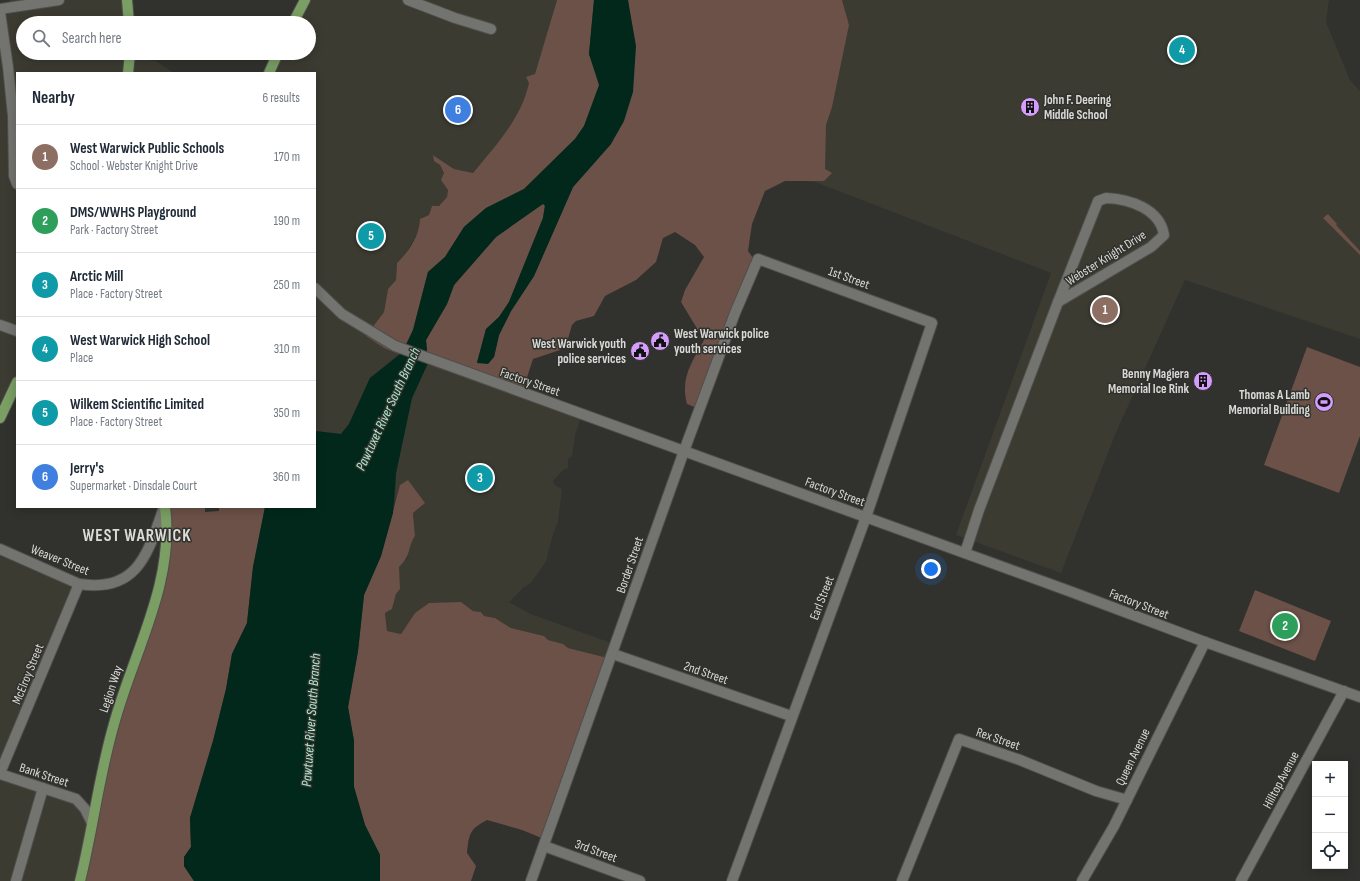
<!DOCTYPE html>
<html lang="en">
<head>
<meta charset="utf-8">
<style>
	body { margin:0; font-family:"Sofia Sans Condensed",sans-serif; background:#f2f2f3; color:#1f2937 }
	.controls { position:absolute; right:12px; bottom:12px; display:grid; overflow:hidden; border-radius:0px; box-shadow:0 2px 10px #0003 }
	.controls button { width:36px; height:36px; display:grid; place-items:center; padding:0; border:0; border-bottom:1px solid #e0e1e3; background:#fff; color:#1f2937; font:20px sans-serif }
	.you { position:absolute; left:931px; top:569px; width:14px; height:14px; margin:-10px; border:3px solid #fff; border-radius:50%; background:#1a73e8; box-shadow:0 0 0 6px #1a73e833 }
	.badge { display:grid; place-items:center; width:26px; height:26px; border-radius:50%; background:#ea580c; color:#fff; font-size:13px; font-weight:700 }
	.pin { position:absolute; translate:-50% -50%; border:2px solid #fff; box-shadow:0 1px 4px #0006 }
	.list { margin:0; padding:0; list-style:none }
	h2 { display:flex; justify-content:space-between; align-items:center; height:52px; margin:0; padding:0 16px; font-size:17px }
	h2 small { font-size:13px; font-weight:400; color:#747a83 }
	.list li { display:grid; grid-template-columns:26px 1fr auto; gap:12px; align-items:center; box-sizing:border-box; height:64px; padding:0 16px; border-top:1px solid #e0e1e3 }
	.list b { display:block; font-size:15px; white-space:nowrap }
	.list p { margin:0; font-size:13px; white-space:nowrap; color:#747a83 }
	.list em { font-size:13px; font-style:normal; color:#747a83 }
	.icon { flex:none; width:22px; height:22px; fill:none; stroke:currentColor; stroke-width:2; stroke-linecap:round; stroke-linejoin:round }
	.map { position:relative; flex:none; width:1360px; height:881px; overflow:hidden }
	.search { position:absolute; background:#fff; box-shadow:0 2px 10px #0003; left:16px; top:16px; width:300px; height:44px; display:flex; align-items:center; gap:10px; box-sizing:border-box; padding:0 14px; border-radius:22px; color:#747a83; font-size:15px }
	.panel { position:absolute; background:#fff; box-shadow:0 2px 10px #0003; left:16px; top:72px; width:300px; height:436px; border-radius:0px }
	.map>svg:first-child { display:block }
	.built { fill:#3b3b32 }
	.green { fill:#6b5147 }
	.water { fill:#02281c }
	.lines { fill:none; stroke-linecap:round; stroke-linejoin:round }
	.minor-casing { stroke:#4f4f4c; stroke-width:12 }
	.major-casing { stroke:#4f4f4c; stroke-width:12 }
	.minor { stroke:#73736f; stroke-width:10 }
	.major { stroke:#7a9e64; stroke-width:10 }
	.labels { text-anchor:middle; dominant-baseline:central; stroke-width:3; stroke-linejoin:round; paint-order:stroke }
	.poi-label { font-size:13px; font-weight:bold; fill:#d9d9d7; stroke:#31312d; text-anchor:end }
	.street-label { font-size:13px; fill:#d9d9d7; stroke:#31312d }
	.water-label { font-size:14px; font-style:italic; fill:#abeed2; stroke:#31312d }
	.district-label { font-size:17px; font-weight:bold; letter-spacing:1px; fill:#dcdcd8; stroke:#31312d }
</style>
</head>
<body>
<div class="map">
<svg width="1360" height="881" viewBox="0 0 1360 881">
	<rect width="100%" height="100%" fill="#31312d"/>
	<g class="built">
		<path d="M10,0H128L129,23H23V53H129L130,58L156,61L174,73H17V382L0,419V9L11,5Z"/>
		<path d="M305,0H557L535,75L529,83L527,93L514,123L473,173L454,169L434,155L444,173L448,190L447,197L439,206H432L429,215L420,220L419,230L407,252L397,263L396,280L388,289L384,312L367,336L384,348L399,354L370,378L349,424L341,434L315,431V73H267L278,53H309V23H293Z"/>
		<path d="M649,0H1329L1326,22L1350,80L1360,91V339L1185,280L1115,435L1061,573L956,535L1051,273L815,182L604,162Z"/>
		<path d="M428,363L579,418L580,420L575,436L572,456L568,459V468L563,470L553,481L555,485L562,489L558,522L554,531L546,562L531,583L523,588L509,602L531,614L614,644L608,658L568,648L562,644L548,640L544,636L511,628L495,618L483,616L481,612L473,611L461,602L415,613L401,634L387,631L385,613L392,609L396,594L399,589V566L407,559L411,542L415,536L413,513L423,505H395L396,473L412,398Z"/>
		<path d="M0,548L78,585L2,775L73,796L93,816L80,881H0Z"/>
	</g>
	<g class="green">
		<path d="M557,0H594L589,54L600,85L584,126L575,139L524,189L486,208L464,227L445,257L428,272L413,330L402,352L399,354L384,348L366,336L384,312L388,289L396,280L397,263C409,251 419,237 420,219L429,215L432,206H439L447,197L448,190L441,180L444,173L440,165L434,161L433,155L454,169L473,173C496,145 521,119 529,83L526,77L535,74Z"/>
		<path d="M628,0H842L849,25L832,107L826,125L825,169L832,173L824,181H785L765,191L752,224L748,251L754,259L702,410L687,404C680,378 692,362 704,340L681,302L685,290L704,257L695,245L675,232L663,238L656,262L636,280L605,296L594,316L576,321L572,325L567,342L560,350L533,359L521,396L428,363L426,340L447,304L454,285L496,237L542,203L545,205L543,218L509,302L499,317L486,329L477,362L494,357L499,335L511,311L534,276L573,187L611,144L629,12Z"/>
		<path d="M1328,214L1337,224L1336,225L1360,251V255L1323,218Z"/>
		<path d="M1307,347L1360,367V436L1339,493L1264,465Z"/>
		<path d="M408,480L425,503L413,513L415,536C407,548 412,555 399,567L400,589L396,594L392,609L385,613L387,631L401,634L415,613L429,603L461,602L473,611L481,612L484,616L495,618L511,628L544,636L548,640L563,644L568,648L608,658L544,839L522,830L487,820C470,829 469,833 467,853L476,866L471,881H380V855L365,825L354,787V741L348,707L358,651L364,595L381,556L400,485Z"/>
		<path d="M165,507H205V512L219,511V507H265L253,567L247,623L232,654L226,689L213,741L190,818L191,847L184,857V866L194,881H80L116,718L160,586Z"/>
		<path d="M1255,590L1331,621L1315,661L1239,631Z"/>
	</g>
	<path class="water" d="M594,0H628L636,46L633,92L624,121L611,144L573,187L534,276L511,311L499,335L494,357L488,364L477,363L486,329L499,317L509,302L543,218L545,206L543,204L496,237L454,285L447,304L426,340L428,363L412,398L396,473L393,513L381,556L364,595L358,651L348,707L354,741V787L365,825L380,855V881H194L184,866V857L191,847L190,818L213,741L226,689L232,654L247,623L253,567L265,507H315V431L341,434L349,424L370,378L403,352L413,330L428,272L445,257L464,227L486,208L524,189L575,139L584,126L599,85L589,54Z"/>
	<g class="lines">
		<g class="minor-casing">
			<g id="minor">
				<path d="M408,0L455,18L491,29"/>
				<path d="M0,9L59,0"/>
				<path d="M0,12L8,67L13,116L14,176L17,184"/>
				<path d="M1106,198C1130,199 1160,209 1164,235L1151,247L1058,302L1098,201Z"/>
				<path d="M315,288L342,314L395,346L1069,591L1205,642L1360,697"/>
				<path d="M0,325L17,331"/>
				<path d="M0,549L79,584C138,593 148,553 164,507"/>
				<path d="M965,553L979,510L1058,302"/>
				<path d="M613,654L791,716"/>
				<path d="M0,773L79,584"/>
				<path d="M0,774L76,799L85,809L92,823"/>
				<path d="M544,846L640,881"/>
				<path d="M16,881L43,788"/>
				<path d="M531,881L684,451L735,313L758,259L932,323L866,517L732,881"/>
				<path d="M902,881L959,739L1020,760L1096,791L1127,800"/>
				<path d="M1082,881L1114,826L1205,642"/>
				<path d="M1241,881L1344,691"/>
			</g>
		</g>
		<g class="major-casing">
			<g id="major">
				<path d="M127,0L129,23"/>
				<path d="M293,23L305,0"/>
				<path d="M128,73L130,53"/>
				<path d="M269,73L278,53"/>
				<path d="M0,418L17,382"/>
				<path d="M80,881C93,829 99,775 114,724C133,653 175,583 165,507"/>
			</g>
		</g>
		<use href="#minor" class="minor"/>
		<use href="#major" class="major"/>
	</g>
	<defs>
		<g id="building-disc" transform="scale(1)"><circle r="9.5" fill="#d49cfb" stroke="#31312d"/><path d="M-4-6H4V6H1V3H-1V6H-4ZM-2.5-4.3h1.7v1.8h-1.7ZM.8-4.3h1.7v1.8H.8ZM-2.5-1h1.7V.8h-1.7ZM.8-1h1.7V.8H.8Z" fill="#111"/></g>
		<g id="civic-disc" transform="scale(1)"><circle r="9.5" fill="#d49cfb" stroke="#31312d"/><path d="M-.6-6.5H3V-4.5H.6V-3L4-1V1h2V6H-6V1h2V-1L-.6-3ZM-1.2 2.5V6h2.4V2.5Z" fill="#111"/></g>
		<g id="stadium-disc" transform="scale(1)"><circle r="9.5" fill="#d49cfb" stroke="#31312d"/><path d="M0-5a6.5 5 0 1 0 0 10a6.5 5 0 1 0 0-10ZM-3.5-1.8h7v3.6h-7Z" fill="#111"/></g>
	</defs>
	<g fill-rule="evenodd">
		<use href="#building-disc" x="1030" y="107"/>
		<use href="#civic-disc" x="660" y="341"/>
		<use href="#civic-disc" x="640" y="351"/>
		<use href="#building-disc" x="1203" y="381"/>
		<use href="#stadium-disc" x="1324" y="402"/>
	</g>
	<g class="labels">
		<g class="poi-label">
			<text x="1044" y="100" text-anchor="start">John F. Deering<tspan x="1044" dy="15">Middle School</tspan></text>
			<text x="674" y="334" text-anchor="start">West Warwick police<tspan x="674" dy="15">youth services</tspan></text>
			<text x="626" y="344">West Warwick youth<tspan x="626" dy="15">police services</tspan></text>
			<text x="1189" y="374">Benny Magiera<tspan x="1189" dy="15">Memorial Ice Rink</tspan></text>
			<text x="1310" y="395">Thomas A Lamb<tspan x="1310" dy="15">Memorial Building</tspan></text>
		</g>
		<g class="street-label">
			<text transform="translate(1106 258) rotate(-32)">Webster Knight Drive</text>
			<text transform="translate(849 278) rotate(20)">1st Street</text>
			<text transform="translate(530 382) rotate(19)">Factory Street</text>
			<text transform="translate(835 492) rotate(20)">Factory Street</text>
			<text transform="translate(60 560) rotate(22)">Weaver Street</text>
			<text transform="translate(630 565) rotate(-71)">Border Street</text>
			<text transform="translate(822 598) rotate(-69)">Earl Street</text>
			<text transform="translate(1139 604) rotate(21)">Factory Street</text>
			<text transform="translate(706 673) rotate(19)">2nd Street</text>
			<text transform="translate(28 674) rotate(-68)">McElroy Street</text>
			<text transform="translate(111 689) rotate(-72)">Legion Way</text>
			<text transform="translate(998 739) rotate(19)">Rex Street</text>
			<text transform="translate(1133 757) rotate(-64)">Queen Avenue</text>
			<text transform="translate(44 775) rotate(18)">Bank Street</text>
			<text transform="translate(1281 780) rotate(-62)">Hilltop Avenue</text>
			<text transform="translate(596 851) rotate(20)">3rd Street</text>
		</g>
		<g class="water-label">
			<text transform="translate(388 409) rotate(-65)">Pawtuxet River South Branch</text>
			<text transform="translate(311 720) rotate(-86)">Pawtuxet River South Branch</text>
		</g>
		<g class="district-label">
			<text x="137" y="536">WEST WARWICK</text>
		</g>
	</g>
</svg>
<div class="controls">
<button>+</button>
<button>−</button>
<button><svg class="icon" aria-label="locate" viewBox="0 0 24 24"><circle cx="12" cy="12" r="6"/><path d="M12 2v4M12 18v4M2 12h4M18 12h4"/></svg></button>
</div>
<div class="you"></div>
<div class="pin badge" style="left:1105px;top:310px;background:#8d6e63">1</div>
<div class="pin badge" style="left:1285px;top:626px;background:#2e9e5b">2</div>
<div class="pin badge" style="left:480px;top:478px;background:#0f9aa8">3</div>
<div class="pin badge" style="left:1182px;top:50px;background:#0f9aa8">4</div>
<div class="pin badge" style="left:371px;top:236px;background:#0f9aa8">5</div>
<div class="pin badge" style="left:458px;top:110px;background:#3f7fe0">6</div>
<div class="search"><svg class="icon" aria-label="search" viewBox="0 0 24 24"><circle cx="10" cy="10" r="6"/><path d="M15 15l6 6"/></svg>Search here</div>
<section class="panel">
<h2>Nearby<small>6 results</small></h2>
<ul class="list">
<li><span class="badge" style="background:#8d6e63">1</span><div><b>West Warwick Public Schools</b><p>School · Webster Knight Drive</p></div><em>170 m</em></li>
<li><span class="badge" style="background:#2e9e5b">2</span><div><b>DMS/WWHS Playground</b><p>Park · Factory Street</p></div><em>190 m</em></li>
<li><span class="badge" style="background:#0f9aa8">3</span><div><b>Arctic Mill</b><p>Place · Factory Street</p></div><em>250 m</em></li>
<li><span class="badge" style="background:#0f9aa8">4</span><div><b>West Warwick High School</b><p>Place</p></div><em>310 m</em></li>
<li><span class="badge" style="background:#0f9aa8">5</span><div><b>Wilkem Scientific Limited</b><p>Place · Factory Street</p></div><em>350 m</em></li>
<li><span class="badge" style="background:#3f7fe0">6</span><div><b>Jerry's</b><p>Supermarket · Dinsdale Court</p></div><em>360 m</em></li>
</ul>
</section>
</div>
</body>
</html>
